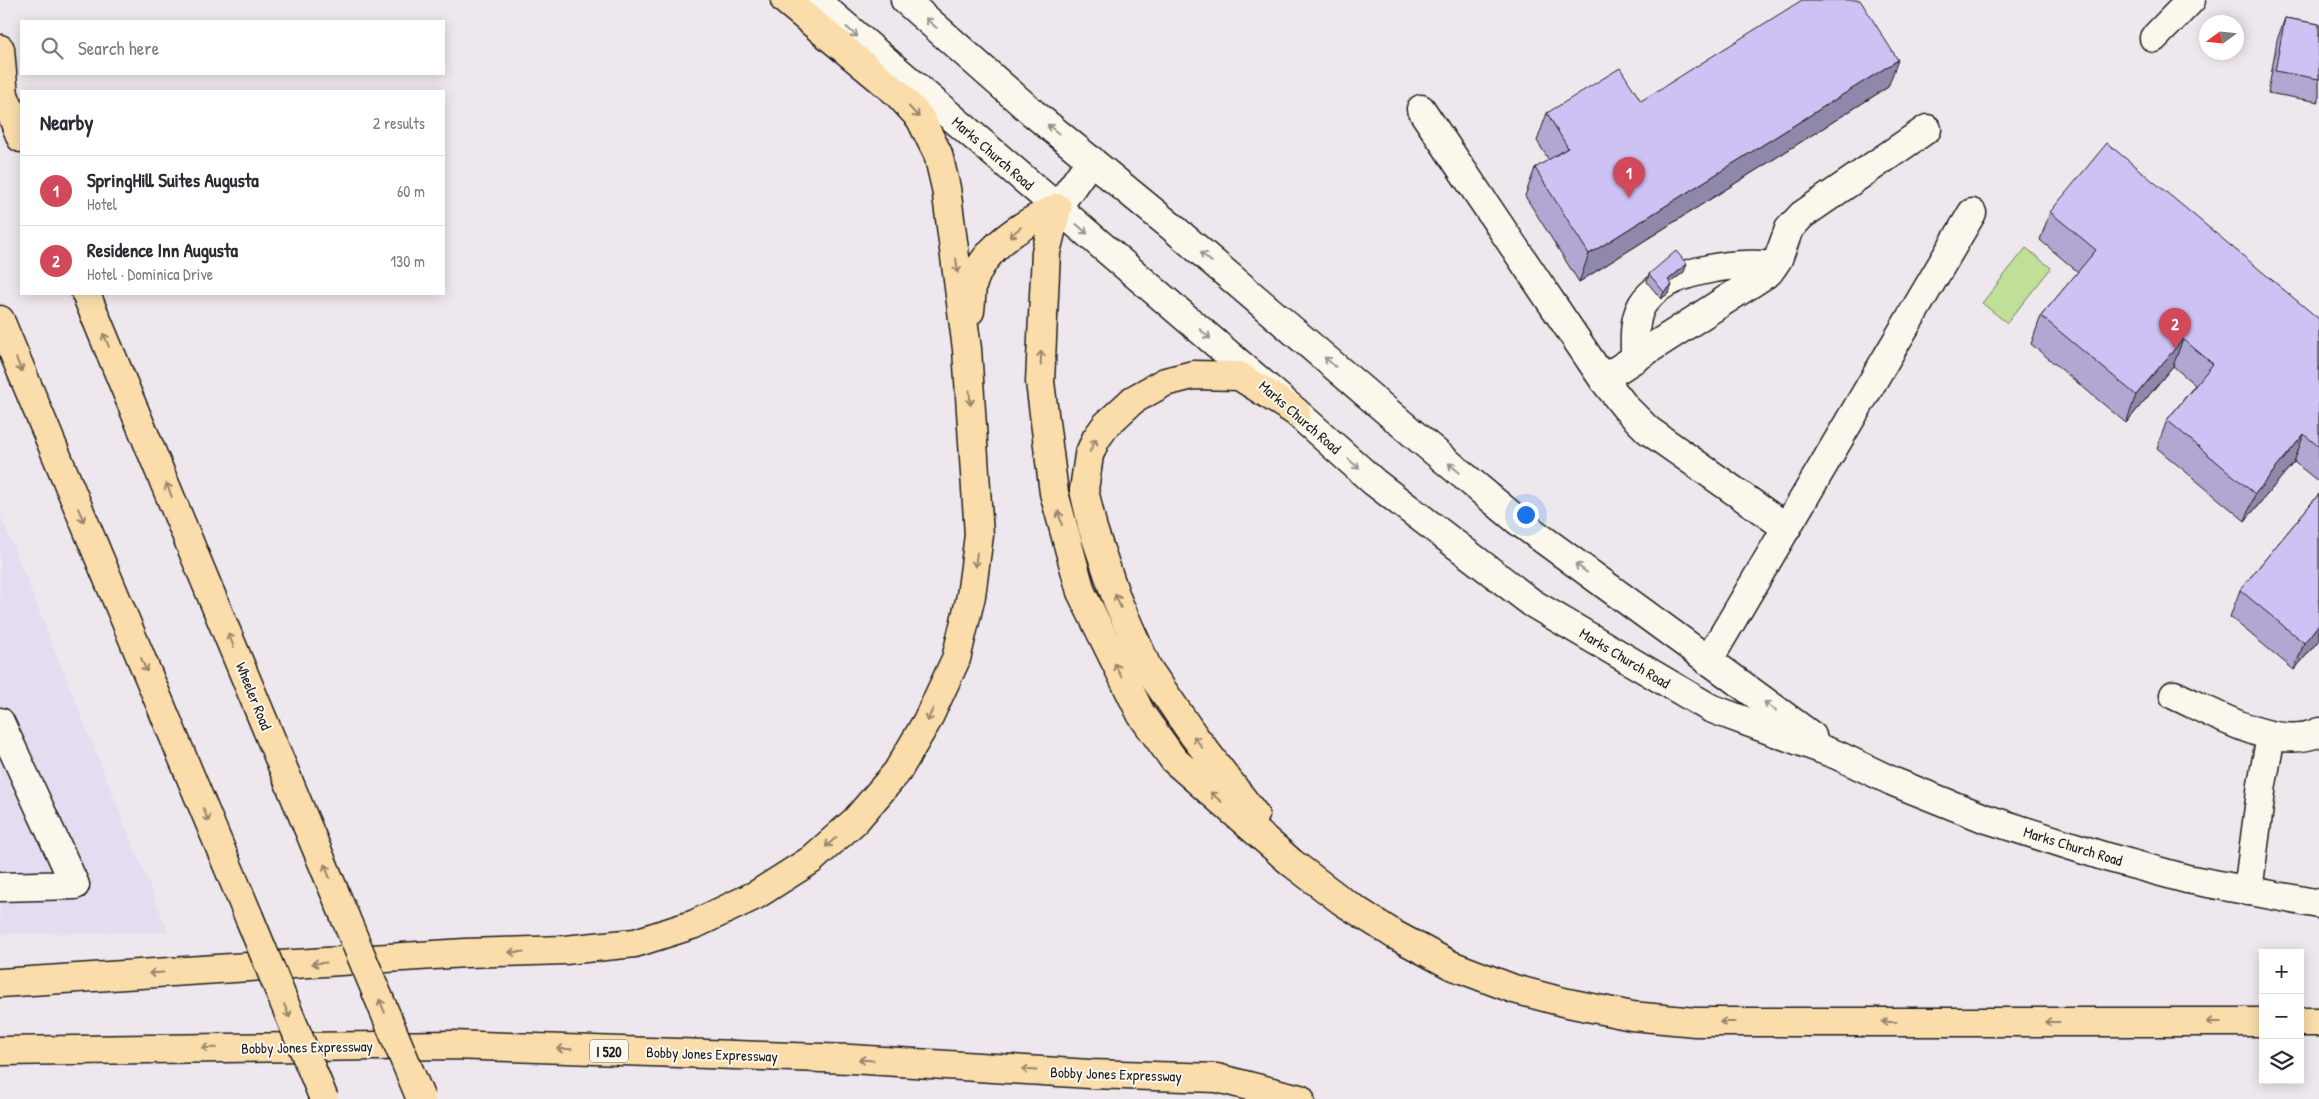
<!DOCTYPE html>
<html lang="en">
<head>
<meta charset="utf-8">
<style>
	body { margin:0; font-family:"Patrick Hand",sans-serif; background:#f2f2f3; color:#2b2b33 }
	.controls { position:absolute; right:15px; bottom:15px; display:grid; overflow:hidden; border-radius:0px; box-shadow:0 2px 12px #0003 }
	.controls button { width:45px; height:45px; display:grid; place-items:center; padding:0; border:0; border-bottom:1px solid #e1e1e2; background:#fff; color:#2b2b33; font:25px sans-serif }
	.compass { position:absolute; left:2199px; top:15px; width:45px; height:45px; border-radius:50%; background:#fff; box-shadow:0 2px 12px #0003; rotate:255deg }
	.you { position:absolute; left:1525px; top:514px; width:18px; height:18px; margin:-12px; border:4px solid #fff; border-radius:50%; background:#1a73e8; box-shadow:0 0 0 8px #1a73e833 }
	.badge { display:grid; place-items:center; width:32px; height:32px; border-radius:50%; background:#d1495b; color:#fff; font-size:16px; font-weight:700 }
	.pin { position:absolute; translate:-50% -41px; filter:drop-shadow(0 1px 2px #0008) }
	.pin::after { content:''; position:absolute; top:26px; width:18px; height:15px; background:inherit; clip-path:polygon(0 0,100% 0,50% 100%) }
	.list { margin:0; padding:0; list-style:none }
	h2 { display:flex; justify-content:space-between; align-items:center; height:65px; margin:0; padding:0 20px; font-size:21px }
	h2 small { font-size:16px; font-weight:400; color:#7c7c81 }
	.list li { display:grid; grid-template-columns:32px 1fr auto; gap:15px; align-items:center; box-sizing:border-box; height:70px; padding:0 20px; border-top:1px solid #e1e1e2 }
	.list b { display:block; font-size:19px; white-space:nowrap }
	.list p { margin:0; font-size:16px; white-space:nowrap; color:#7c7c81 }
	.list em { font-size:16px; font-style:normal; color:#7c7c81 }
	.icon { flex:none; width:28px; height:28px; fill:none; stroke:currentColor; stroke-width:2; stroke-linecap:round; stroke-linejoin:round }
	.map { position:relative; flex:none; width:2319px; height:1099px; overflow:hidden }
	.search { position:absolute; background:#fff; box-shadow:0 2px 12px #0003; left:20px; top:20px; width:425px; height:55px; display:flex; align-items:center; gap:12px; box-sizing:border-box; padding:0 18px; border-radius:0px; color:#7c7c81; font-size:19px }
	.panel { position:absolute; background:#fff; box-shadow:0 2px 12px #0003; left:20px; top:90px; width:425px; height:205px; border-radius:0px }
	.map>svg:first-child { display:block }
	.built { fill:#e4dcf0 }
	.park { fill:#c0df97; stroke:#6e7e5a }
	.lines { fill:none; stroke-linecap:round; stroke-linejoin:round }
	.minor-casing { stroke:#1c1c1c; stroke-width:31 }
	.major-casing { stroke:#1c1c1c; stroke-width:31 }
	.highway-casing { stroke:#1c1c1c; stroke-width:31 }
	.minor { stroke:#fbf7ec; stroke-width:28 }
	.major { stroke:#faddab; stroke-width:28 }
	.highway { stroke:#faddab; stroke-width:28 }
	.major-bridge-casing { stroke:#1c1c1c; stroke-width:31; stroke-linecap:butt }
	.major-bridge { stroke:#faddab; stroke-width:28 }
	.wall { fill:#b1a7d2; stroke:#1c1c1c }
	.shaded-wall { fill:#9088ab; stroke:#1c1c1c }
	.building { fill:#cec2f4; stroke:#1c1c1c }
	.oneway { stroke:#97948e }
	.oneway2 { stroke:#96866b }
	.labels { text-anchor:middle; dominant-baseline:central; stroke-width:4; stroke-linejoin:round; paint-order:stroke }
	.shield { fill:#fbf7ec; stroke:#5f5e5a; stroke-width:1 }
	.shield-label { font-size:14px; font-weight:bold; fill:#1c1c1c }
	.street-label { font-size:15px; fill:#1c1c1c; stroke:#fbf7ec }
</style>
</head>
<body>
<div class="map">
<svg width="2319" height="1099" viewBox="0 0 2319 1099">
	<rect width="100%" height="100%" fill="#eee7ee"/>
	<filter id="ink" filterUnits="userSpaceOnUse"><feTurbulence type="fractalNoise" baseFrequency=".02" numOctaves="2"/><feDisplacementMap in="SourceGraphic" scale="10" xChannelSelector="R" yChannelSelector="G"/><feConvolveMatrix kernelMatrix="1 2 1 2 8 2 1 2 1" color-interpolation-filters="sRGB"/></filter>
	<g filter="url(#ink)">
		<path class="built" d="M0,514L168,932L0,934Z"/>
		<path class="park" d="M2026,248L2051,268L2007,323L1982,303Z"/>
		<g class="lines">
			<g class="minor-casing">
				<g id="minor">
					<path d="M815,0L1296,412L1374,482L1532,603L1710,708L1837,755L1894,782L1984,818L2106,857L2187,879L2319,904"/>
					<path d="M905,0L1033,113L1172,227L1416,436L1518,521L1812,736"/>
					<path d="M2154,38L2191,0"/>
					<path d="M1421,109L1603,379L1626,408L1648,430L1787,528"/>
					<path d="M1057,208L1091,160"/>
					<path d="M1635,358C1635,341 1633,321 1642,305C1664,269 1736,262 1773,266"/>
					<path d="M1603,379L1769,272L1778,259L1789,229L1802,215L1927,129"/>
					<path d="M1708,661L1972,213"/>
					<path d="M2174,695C2214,713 2277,752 2319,732"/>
					<path d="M0,722L75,885L0,887"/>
					<path d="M2248,891L2262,784L2271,736"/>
				</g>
			</g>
			<g class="major-casing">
				<g id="major">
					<path d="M0,49L4,96"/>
					<path d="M0,85L21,138"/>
					<path d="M86,294L345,917"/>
					<path d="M0,320L249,917"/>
				</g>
			</g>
			<g class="highway-casing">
				<g id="highway">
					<path d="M1057,208L1046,252L1040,382L1054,493L1081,592L1141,714L1174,760L1292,863L1342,901L1395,935L1451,965L1514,989L1563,1002L1632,1016L1695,1022H2263"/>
					<path d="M970,311C971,303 971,295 972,287C981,248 1024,223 1057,208"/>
					<path d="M1255,815L1194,736L1148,669L1117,600L1093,529L1084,490L1089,455L1096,439L1106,425L1133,400L1165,382L1193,375L1239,376L1296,412"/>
					<path d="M0,983L465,953L565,950L635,943L695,924L756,895L811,860L855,821L897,772L927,721L956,659L971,596L979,535L967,349L946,188L938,154L920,118L897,93L785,0"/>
					<path d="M2300,1022H2319"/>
					<path d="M0,1051L452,1045L851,1059L1090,1074L1217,1078L1300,1099"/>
				</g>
			</g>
			<use href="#minor" class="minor"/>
			<use href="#major" class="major"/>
			<use href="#highway" class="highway"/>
			<g class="major-bridge-casing">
				<g id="major-bridge">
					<path d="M249,917L324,1099"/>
					<path d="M345,917L421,1099"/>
				</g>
			</g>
			<use href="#major-bridge" class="major-bridge"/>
		</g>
		<g class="wall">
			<path d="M2285,18L2319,24V102L2268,93L2277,40Z"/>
			<path d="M1888,87L1579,282L1525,196L1535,168L1549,160L1537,141L1547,113L1641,101Z"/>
			<path d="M2050,212L2319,319V482L2294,462L2245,521L2157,448L2167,420L2195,385L2173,366L2126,423L2031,344L2041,316L2078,272L2040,240Z"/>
			<path d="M1684,272L1670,283L1669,293L1661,299L1647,282L1649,274Z"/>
			<path d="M2319,494V640L2294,670L2230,617L2240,590Z"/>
		</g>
		<g class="shaded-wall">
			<path d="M1898,60L1888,87L1579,282L1589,254Z"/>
			<path d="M1687,264L1684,272L1665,287L1668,280Z"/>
			<path d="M1672,285L1669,293L1661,299L1664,292Z"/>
			<path d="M2183,339L2173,366L2126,423L2136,395Z"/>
			<path d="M2304,434L2294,462L2245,521L2255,494Z"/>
			<path d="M2319,624V640L2294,670L2304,643Z"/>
		</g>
		<g class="building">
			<path d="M1802,0H1860L1898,60L1589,254L1535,168L1568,148L1547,113L1620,68L1641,101Z"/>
			<path d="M2285,18L2319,24V79L2275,71Z"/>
			<path d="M2107,143L2319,319V447L2304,434L2255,494L2167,420L2213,364L2183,339L2136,395L2041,316L2096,250L2050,212Z"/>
			<path d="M1676,251L1687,264L1668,280L1672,285L1664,292L1649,274Z"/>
			<path d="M2319,494V624L2304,643L2240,590Z"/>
		</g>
		<defs><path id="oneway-shaft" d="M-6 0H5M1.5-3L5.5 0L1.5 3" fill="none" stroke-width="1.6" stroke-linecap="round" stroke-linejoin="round" transform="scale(1.25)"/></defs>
		<g class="oneway">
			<use href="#oneway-shaft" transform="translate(931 23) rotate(-139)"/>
			<use href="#oneway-shaft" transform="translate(852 32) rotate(41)"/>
			<use href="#oneway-shaft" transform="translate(1053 129) rotate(-141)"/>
			<use href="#oneway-shaft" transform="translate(1082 229) rotate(41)"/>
			<use href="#oneway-shaft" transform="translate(1206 257) rotate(-139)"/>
			<use href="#oneway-shaft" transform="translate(1205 334) rotate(41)"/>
			<use href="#oneway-shaft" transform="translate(1330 362) rotate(-139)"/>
			<use href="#oneway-shaft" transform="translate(1354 464) rotate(42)"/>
			<use href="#oneway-shaft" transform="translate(1454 468) rotate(-140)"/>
			<use href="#oneway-shaft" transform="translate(1581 568) rotate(-143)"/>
			<use href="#oneway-shaft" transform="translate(1770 706) rotate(-144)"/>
		</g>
		<g class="oneway2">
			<use href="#oneway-shaft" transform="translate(914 112) rotate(47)"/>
			<use href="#oneway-shaft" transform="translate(1015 232) rotate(140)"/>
			<use href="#oneway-shaft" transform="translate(957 266) rotate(83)"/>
			<use href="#oneway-shaft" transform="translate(106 340) rotate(-113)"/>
			<use href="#oneway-shaft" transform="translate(1041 358) rotate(-87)"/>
			<use href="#oneway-shaft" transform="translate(19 365) rotate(67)"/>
			<use href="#oneway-shaft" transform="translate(970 398) rotate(86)"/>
			<use href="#oneway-shaft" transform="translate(1093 445) rotate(-64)"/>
			<use href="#oneway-shaft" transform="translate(169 490) rotate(-112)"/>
			<use href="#oneway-shaft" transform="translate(81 515) rotate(67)"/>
			<use href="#oneway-shaft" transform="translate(1060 518) rotate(-104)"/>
			<use href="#oneway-shaft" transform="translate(976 560) rotate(97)"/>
			<use href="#oneway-shaft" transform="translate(1118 601) rotate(-112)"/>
			<use href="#oneway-shaft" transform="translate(231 640) rotate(-112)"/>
			<use href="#oneway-shaft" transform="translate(144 665) rotate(67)"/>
			<use href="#oneway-shaft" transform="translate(1118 670) rotate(-117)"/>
			<use href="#oneway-shaft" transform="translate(930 715) rotate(115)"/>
			<use href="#oneway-shaft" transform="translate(1198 742) rotate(-127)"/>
			<use href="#oneway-shaft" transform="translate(1216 797) rotate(-139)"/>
			<use href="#oneway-shaft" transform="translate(206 815) rotate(67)"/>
			<use href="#oneway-shaft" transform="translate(831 842) rotate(138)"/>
			<use href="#oneway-shaft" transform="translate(327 871) rotate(-112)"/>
			<use href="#oneway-shaft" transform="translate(516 952) rotate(178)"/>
			<use href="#oneway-shaft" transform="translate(319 963) rotate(176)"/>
			<use href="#oneway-shaft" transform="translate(156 973) rotate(176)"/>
			<use href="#oneway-shaft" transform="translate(382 1006) rotate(-113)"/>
			<use href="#oneway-shaft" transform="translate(287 1011) rotate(67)"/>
			<use href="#oneway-shaft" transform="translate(1727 1022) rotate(180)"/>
			<use href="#oneway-shaft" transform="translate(1889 1022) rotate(180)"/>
			<use href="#oneway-shaft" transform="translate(2052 1022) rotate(180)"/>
			<use href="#oneway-shaft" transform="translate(2214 1022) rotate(180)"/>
			<use href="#oneway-shaft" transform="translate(209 1048) rotate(179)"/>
			<use href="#oneway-shaft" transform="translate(564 1049) rotate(-178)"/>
			<use href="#oneway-shaft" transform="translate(866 1060) rotate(-176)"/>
			<use href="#oneway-shaft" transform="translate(1029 1070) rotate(-176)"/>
		</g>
	</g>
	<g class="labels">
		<rect class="shield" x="590" y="1039.5" width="38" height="23" rx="4"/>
		<g class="shield-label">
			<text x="609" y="1051">I 520</text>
		</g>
		<g class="street-label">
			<text transform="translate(993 153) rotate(41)">Marks Church Road</text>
			<text transform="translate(1300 417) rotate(41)">Marks Church Road</text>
			<text transform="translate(1625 658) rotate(31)">Marks Church Road</text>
			<text transform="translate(254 696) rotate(68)">Wheeler Road</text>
			<text transform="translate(2073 846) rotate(17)">Marks Church Road</text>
			<text transform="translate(307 1047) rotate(-1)">Bobby Jones Expressway</text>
			<text transform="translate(712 1054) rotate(2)">Bobby Jones Expressway</text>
			<text transform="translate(1116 1074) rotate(2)">Bobby Jones Expressway</text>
		</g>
	</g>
</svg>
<div class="controls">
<button>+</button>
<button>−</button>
<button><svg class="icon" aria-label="layers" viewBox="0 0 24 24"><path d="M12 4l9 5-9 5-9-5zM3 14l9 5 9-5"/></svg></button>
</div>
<svg class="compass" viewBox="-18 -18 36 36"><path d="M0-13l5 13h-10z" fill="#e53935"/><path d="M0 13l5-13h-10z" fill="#7c7c81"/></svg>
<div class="you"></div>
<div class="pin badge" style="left:1629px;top:198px">1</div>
<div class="pin badge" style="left:2175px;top:349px">2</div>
<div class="search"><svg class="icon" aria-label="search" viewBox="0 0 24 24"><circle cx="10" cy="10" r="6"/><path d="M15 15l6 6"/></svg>Search here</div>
<section class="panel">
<h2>Nearby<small>2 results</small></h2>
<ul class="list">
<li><span class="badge">1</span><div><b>SpringHill Suites Augusta</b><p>Hotel</p></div><em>60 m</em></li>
<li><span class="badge">2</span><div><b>Residence Inn Augusta</b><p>Hotel · Dominica Drive</p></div><em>130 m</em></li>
</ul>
</section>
</div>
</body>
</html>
